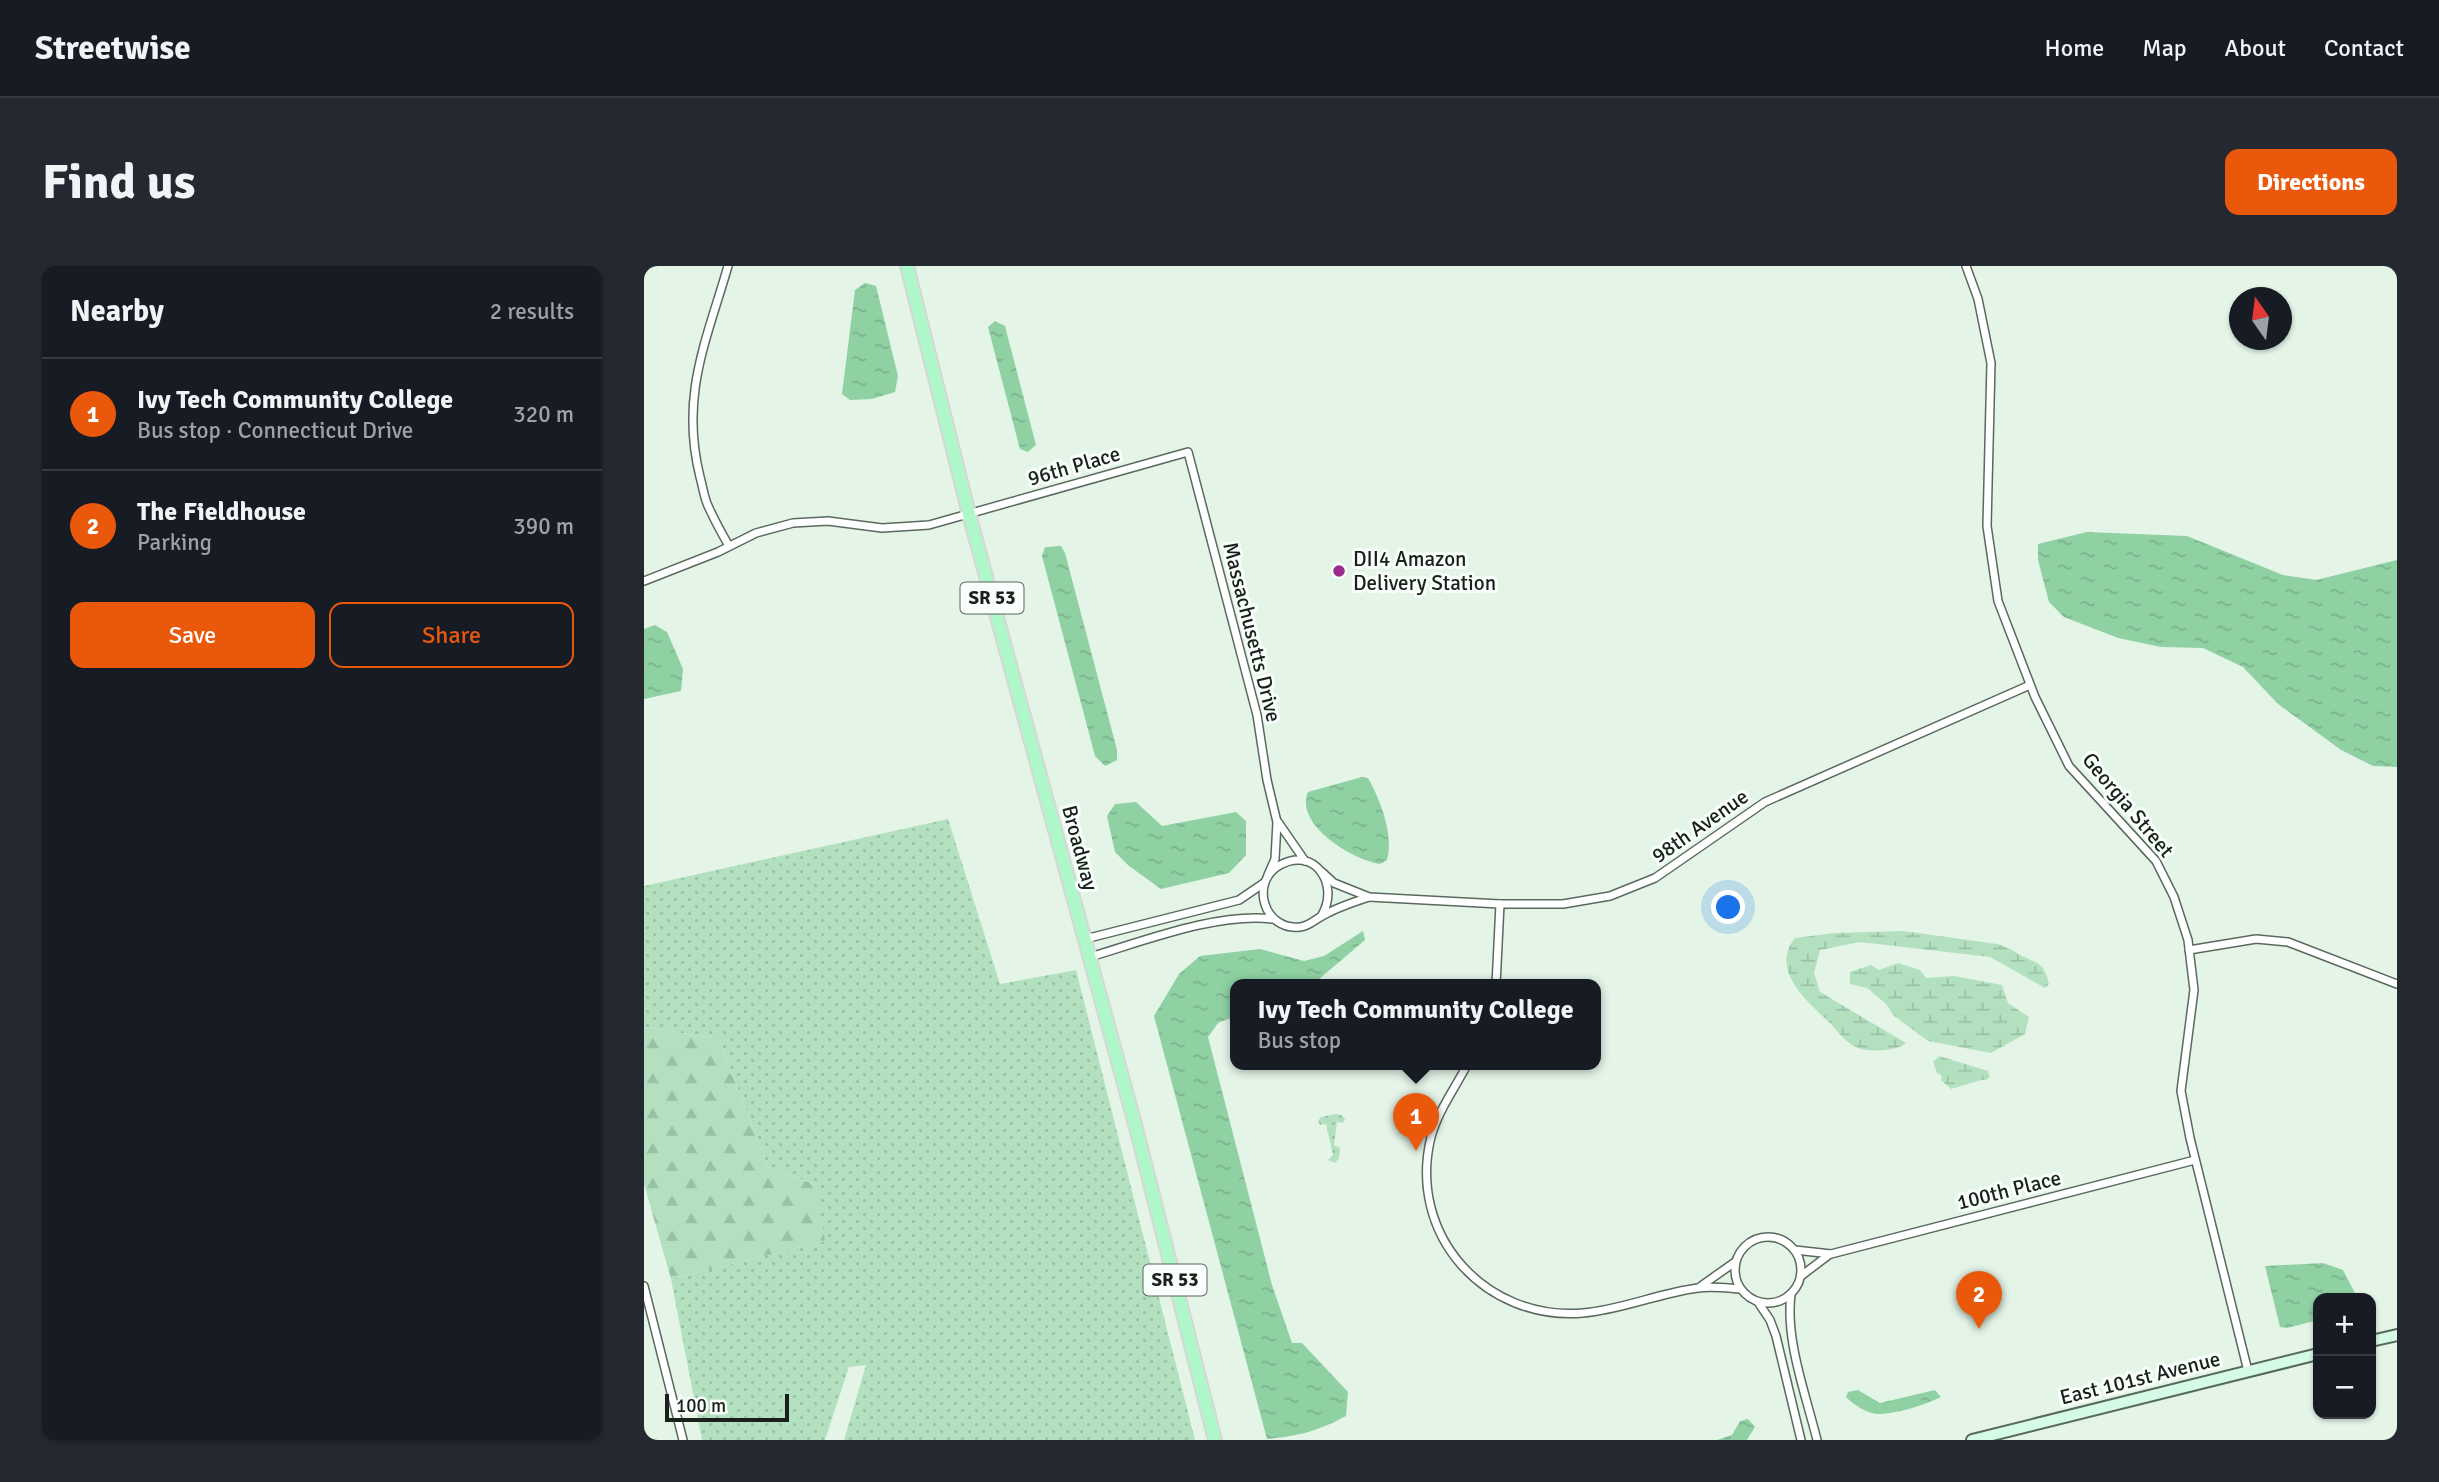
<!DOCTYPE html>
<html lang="en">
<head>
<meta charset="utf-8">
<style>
	body { margin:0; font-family:Signika,sans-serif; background:#242831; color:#f1f3f6 }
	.controls { position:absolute; right:21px; bottom:21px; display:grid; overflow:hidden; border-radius:14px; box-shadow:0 2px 5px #0004 }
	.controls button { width:63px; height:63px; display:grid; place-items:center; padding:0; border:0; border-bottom:2px solid #363941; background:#171b24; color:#f1f3f6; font:35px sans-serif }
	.compass { position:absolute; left:1585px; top:21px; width:63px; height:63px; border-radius:50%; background:#171b24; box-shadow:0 2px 5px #0004; rotate:346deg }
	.scale { position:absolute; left:21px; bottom:18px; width:124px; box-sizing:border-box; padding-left:7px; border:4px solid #1a201c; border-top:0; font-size:19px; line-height:24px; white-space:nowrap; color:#1a201c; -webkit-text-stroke:5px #f8fffa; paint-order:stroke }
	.you { position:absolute; left:1085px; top:642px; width:24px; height:24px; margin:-18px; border:5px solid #fff; border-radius:50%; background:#1a73e8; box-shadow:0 0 0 10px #1a73e833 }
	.badge { display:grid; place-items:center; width:46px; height:46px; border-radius:50%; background:#ea580c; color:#fff; font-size:23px; font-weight:700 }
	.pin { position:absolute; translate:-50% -58px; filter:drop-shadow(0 2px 4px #0008) }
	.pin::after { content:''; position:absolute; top:37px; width:24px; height:21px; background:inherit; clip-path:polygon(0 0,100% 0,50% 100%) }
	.popup { position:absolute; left:586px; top:713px; width:371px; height:91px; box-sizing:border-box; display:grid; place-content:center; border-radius:14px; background:#171b24; filter:drop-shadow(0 2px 5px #0005); font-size:23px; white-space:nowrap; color:#9ea1a6 }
	.popup b { font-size:26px; color:#f1f3f6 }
	.popup::after { content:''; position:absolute; left:50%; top:100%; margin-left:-14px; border:14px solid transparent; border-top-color:#171b24 }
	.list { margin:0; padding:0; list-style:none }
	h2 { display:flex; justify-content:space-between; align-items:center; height:91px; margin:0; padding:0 28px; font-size:30px }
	h2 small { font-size:23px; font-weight:400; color:#9ea1a6 }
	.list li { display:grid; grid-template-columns:46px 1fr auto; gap:21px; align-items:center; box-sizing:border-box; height:112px; padding:0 28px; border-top:2px solid #363941 }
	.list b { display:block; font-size:26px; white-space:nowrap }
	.list p { margin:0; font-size:23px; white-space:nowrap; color:#9ea1a6 }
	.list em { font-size:23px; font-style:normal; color:#9ea1a6 }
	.actions { display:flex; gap:14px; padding:21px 28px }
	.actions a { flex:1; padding:16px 0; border:2px solid #ea580c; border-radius:14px; text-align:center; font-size:24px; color:#ea580c }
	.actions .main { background:#ea580c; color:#fff }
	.map { position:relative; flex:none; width:1753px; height:1174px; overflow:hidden; border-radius:14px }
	header { display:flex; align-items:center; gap:42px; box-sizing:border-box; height:98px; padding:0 35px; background:#171b24; border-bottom:2px solid #363941 }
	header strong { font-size:33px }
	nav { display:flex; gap:38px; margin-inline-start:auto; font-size:24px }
	.intro { display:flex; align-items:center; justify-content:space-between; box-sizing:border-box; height:168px; padding:0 42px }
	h1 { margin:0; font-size:49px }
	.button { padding:18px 32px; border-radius:14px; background:#ea580c; color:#fff; font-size:24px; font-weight:700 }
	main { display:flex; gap:42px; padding:0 42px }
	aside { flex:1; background:#171b24; border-radius:14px; box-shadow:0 2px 5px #0004 }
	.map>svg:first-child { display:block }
	.grass { fill:url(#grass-dots) }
	.forest { fill:url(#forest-firs) }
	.wetland { fill:url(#wetland-marsh) }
	.water { fill:url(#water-ripples) }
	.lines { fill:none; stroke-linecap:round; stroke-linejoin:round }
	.street-casing { stroke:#5a695e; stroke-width:10 }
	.secondary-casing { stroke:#5a695e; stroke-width:14 }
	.primary-casing { stroke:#d6d7d6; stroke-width:16 }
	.street { stroke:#fff; stroke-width:7 }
	.secondary { stroke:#d6fbe4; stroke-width:10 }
	.primary { stroke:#aef7c8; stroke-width:12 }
	.poi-dot { fill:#992b8c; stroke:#f8fffa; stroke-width:2.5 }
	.labels { text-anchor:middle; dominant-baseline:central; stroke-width:6; stroke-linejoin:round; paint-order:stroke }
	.shield { fill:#f8fffa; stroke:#5d635f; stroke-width:2 }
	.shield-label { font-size:19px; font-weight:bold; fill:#1a201c }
	.street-label { font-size:21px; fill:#1a201c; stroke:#f8fffa }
	.poi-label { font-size:21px; fill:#1a201c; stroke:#f8fffa; text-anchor:start }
</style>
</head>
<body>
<header>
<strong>Streetwise</strong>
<nav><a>Home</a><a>Map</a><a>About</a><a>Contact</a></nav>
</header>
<div class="intro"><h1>Find us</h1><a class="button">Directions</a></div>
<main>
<aside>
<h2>Nearby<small>2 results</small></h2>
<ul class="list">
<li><span class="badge">1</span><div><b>Ivy Tech Community College</b><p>Bus stop · Connecticut Drive</p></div><em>320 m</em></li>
<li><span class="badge">2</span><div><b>The Fieldhouse</b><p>Parking</p></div><em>390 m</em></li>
</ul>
<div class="actions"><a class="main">Save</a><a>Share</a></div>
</aside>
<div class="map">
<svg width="1753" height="1174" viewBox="0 0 1753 1174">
	<defs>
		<pattern id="grass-dots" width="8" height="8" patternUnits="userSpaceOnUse" patternTransform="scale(1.75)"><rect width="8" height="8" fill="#b3e1c0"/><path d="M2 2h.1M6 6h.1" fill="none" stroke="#99c1a4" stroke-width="1.8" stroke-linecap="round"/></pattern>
		<pattern id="forest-firs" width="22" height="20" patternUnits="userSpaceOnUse" patternTransform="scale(1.75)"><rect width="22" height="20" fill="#b3e1c0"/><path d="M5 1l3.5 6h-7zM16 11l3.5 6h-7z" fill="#99c1a4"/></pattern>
		<pattern id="wetland-marsh" width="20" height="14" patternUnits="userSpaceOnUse" patternTransform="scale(1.75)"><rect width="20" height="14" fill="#b3e1c0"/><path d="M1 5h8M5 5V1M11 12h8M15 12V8" fill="none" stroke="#99c1a4"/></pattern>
		<pattern id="water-ripples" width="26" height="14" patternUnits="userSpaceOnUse" patternTransform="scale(1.75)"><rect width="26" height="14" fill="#8fd1a3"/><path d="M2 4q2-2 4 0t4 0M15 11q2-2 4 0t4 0" fill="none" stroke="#7bb38c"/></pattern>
	</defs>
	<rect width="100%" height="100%" fill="#e4f5e8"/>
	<g class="grass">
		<path d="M304,553L356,718L432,704L551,1174H200L222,1099L205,1101L181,1174H58L27,1013L180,975L172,919L124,901L75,773L0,761V620Z"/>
		<path d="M691,848L697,849L701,853L699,857L693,856L690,879L696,882L695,892L691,897L684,894L689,889L682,858L676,859L674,855L677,851Z"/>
	</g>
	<path class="forest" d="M0,761L75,773L124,901L172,919L181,975L27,1013L0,918Z"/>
	<g class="wetland">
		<path d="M1259,665L1353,678C1361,680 1367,683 1374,688C1393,698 1400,695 1405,718L1401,722L1346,691L1216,676L1176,684L1170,707L1176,726L1262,777C1252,786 1220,787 1210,780C1201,775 1193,765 1186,757C1164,736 1125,704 1151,672L1191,667Z"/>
		<path d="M1254,697L1276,704L1282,712L1310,710L1358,719L1364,737L1385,751L1381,768L1347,787L1284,775L1249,749L1242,738L1223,722L1206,718V706L1227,699L1235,704Z"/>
		<path d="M1295,790L1344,805L1346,811L1342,814H1337L1307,823L1297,814L1298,810L1293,807L1289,796Z"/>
	</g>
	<g class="water">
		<path d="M221,17L232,20L254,110L251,126L228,133L206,134L198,128L211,24Z"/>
		<path d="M351,55L361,60L392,179L384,186L376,183L344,61Z"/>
		<path d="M1443,266L1543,270L1639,309L1672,314L1753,294V501L1729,500L1697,484L1634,438L1599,401L1559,382L1517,381L1474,372L1420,351L1405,336L1394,294V278Z"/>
		<path d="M417,280L421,287L473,484V494L461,500L451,490L398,290L401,281Z"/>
		<path d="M11,359L23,366L39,403L37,425L0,433V363Z"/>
		<path d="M718,511L724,512C736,533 750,569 743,594L736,598C709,594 650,559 664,526Z"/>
		<path d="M492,536L518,560L592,546L602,555V589L585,607L517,623L485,600L471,586L463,550L471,538Z"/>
		<path d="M719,665L721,674L668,719H592V750L574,757L564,771L628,1019L648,1077H658L704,1126L702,1150C674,1165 655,1170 623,1173L510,750L535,708L556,690L616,683L660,695L680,690Z"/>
		<path d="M1679,997L1699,1004L1713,1031L1715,1032H1674V1054L1643,1062L1636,1061L1621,1000Z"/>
		<path d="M1214,1124L1236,1137L1291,1124L1297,1131C1280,1139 1255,1147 1237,1148C1225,1149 1210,1139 1202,1131L1204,1126Z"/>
		<path d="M1104,1153L1111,1161L1103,1174H1073L1088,1169L1096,1155Z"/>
	</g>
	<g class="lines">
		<g class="street-casing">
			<g id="street">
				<path d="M84,0C62,76 36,130 56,211C59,221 60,233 65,242C71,255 78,268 85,280"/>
				<path d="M1322,0L1334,33L1347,97L1343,260L1354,335L1391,431L1425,500L1512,595L1530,631L1544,674L1550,724L1537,825L1546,872L1604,1105"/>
				<path d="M0,315L74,286L112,267L149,257L184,255L238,262L285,259L544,186L613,449L623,514L633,556L631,593L624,609"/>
				<path d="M634,556L661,595"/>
				<path d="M678,606L690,617L725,631L856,638H919L966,630L1011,612L1121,536L1386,419"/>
				<path d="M678,649C696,618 670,580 636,599C605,616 620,665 656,661C666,660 671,653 680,649C694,641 710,636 725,631"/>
				<path d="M441,673L595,634L620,617"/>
				<path d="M1545,684L1612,673L1644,676L1753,718"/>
				<path d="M446,691C500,675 574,646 629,653"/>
				<path d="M852,719L856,638"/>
				<path d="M823,799C811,822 794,845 787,871C763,968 840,1055 939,1047C977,1044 1015,1027 1054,1022C1068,1020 1082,1022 1096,1023"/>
				<circle cx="1124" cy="1004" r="33"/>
				<path d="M1151,984L1187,988L1551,894"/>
				<path d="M1157,1010L1186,988"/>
				<path d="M0,1020L39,1174"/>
				<path d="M1057,1020L1091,996"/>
				<path d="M1147,1028C1141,1074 1162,1129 1173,1174"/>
				<path d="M1114,1036L1126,1054L1132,1070L1157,1174"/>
			</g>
		</g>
		<g class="secondary-casing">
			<g id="secondary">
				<path d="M1727,1075L1753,1069"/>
				<path d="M1328,1174L1674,1088"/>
			</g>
		</g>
		<g class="primary-casing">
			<path id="primary" d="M263,0L325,248L492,862L571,1174"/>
		</g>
		<use href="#street" class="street"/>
		<use href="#secondary" class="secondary"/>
		<use href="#primary" class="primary"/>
	</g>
	<circle class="poi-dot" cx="695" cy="305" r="7"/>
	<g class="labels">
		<g class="shield">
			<rect x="316.5" y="316.5" width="63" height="31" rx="5"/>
			<rect x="499.5" y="998.5" width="63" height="31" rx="5"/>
		</g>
		<g class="shield-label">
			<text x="348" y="332">SR 53</text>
			<text x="531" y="1014">SR 53</text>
		</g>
		<g class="street-label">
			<text transform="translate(430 200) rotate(-16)">96th Place</text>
			<text transform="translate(608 366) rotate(76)">Massachusetts Drive</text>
			<text transform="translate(1484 539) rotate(50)">Georgia Street</text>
			<text transform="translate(1056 560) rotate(-35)">98th Avenue</text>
			<text transform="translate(436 582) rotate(75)">Broadway</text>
			<text transform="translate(1365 924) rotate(-14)">100th Place</text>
			<text transform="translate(1496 1112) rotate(-14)">East 101st Avenue</text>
		</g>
		<g class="poi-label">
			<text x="709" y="293">DII4 Amazon<tspan x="709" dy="24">Delivery Station</tspan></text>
		</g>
	</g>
</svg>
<div class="controls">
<button>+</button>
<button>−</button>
</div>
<svg class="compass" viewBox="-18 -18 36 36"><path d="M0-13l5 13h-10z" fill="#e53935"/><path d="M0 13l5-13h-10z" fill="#9ea1a6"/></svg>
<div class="scale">100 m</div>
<div class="you"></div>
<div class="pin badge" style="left:772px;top:885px">1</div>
<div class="popup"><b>Ivy Tech Community College</b>Bus stop</div>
<div class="pin badge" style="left:1335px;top:1063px">2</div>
</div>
</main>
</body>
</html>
